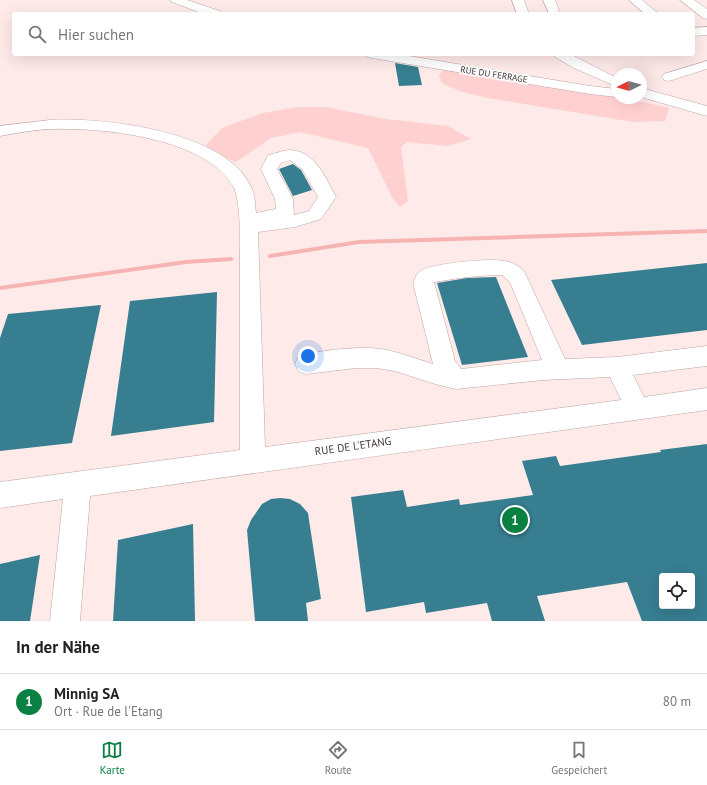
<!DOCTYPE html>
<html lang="de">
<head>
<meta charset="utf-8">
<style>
	body { margin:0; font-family:"PT Sans",sans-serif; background:#f2f2f2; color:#222 }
	.controls { position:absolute; right:12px; bottom:12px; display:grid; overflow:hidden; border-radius:4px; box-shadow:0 4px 16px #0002 }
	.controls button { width:36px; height:36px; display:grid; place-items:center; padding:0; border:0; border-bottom:1px solid #e0e0e0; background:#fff; color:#222; font:20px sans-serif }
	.compass { position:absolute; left:611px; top:68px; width:36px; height:36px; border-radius:50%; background:#fff; box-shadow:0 4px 16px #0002; rotate:265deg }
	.you { position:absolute; left:308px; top:356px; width:14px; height:14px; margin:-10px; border:3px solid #fff; border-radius:50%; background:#1a73e8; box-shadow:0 0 0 6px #1a73e833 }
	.badge { display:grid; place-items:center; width:26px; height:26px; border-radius:50%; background:#0b8043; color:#fff; font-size:13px; font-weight:700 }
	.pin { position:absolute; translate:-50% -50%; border:2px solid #fff; box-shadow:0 1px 4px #0006 }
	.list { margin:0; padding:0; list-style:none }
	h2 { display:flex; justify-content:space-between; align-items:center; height:52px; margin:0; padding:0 16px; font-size:17px }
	h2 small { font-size:13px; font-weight:400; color:#767676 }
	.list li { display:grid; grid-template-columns:26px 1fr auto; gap:12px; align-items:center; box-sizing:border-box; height:56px; padding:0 16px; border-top:1px solid #e0e0e0 }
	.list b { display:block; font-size:15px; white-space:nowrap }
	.list p { margin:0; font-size:13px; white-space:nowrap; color:#767676 }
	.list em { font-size:13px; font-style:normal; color:#767676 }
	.icon { flex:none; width:22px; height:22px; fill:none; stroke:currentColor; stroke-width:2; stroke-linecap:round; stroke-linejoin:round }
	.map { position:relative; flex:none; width:707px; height:621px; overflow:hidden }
	.search { position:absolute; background:#fff; box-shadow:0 4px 16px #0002; left:12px; right:12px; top:12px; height:44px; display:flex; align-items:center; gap:10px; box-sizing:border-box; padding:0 14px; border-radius:4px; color:#767676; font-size:15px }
	.sheet { height:108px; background:#fff }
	nav { display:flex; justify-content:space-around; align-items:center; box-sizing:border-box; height:56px; border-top:1px solid #e0e0e0; background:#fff; font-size:11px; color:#767676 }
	nav a { display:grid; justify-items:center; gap:2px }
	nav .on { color:#0b8043 }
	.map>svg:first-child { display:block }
	.green { fill:#fed0cf }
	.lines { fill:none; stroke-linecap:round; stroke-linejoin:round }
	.stream { fill:#f5b4b2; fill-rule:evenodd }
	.building { fill:#377e91; fill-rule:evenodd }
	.minor-casing { stroke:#bca5a4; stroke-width:1 }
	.minor { fill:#fff; fill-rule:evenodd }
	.labels { text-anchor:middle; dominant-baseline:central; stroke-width:4; stroke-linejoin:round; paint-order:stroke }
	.far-street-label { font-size:9px; fill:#423938; stroke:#fcfcfc }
	.street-label { font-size:11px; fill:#423938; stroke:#fcfcfc }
</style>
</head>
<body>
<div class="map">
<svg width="707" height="621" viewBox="0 0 707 621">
	<rect width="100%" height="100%" fill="#feeae9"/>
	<g class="green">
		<path d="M445,69L617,96V98H624L669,108L665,121L634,122L536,106L488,98L459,91L442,83L439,75Z"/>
		<path d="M298,107H326L386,119L448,126L471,139L448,146L407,142L401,147L408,201L400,207L393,199L368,148L300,132L271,138L236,162L226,158L207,154L206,145L222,128L263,113Z"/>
	</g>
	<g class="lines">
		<g class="stream">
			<path d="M707,229V233L359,244L270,258L267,256L270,254L359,240Z"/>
			<path d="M231,257L234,259L231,261L186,264L0,290V286L186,260Z"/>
		</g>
	</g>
	<g class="building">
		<path d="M395,63L418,67L422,85L399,86Z"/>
		<path d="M293,164L301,170L312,190L293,196L279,169Z"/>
		<path d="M707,263V330L582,345L551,280Z"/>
		<path d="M496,277L528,357L462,365L437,283L467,278Z"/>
		<path d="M217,292L214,422L111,436L130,301Z"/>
		<path d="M101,305L72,443L0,451V338L8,314Z"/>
		<path d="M707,444V621H642L627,582L537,596L545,621H492L487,603L426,613L424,602L366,612L351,497L403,490L407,507L459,499L460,505L533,495L522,461L556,456L560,466L661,452L660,450ZM662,576H692V606H662Z"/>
		<path d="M280,498L290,499L300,504L308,513L321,599L306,603L308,621H255L247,530L251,520L262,504L271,499Z"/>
		<path d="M193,524L195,621H113L118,540Z"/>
		<path d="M40,555L30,621H0V564Z"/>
	</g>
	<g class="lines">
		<g class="minor-casing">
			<g id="minor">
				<path d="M170,0H187L220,11L222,14H204L172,2Z"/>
				<path d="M512,0H524L529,14H517Z"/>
				<path d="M543,0H555L559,10L557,13H549Z"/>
				<path d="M629,0H642L659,14H645Z"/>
				<path d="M680,0H694L707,9V19L703,18Z"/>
				<path d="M707,27V35L693,36V28Z"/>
				<path d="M365,54H397L590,86L617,89V97L590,94L372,58L367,57Z"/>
				<path d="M553,54H570L617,78V87L574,68L555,57Z"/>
				<path d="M707,61V69L669,81L664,80L662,77L664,74Z"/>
				<path d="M641,88L707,106V116L641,97Z"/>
				<path d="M50,120C103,117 229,131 252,189C255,196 255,205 256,213L276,209L275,199L261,169L268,155C275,154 283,150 290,150C315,151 326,178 336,197L321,219L295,227L258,232L265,447L621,400L610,377L543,380L456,389L435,384L395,371L376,368H356L306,374L298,371L295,364L298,357C318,350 365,345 386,350C402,353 417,359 433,364L414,287C413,281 416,274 421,271C432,263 491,258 504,261C512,262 518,265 524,271L565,359L617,357L707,346V366L633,375L644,397L707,388V410L90,496L80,621H50L63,499L0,508V482L240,450V248C240,235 240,199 234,188C210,141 114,129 66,129C44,128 22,132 0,136V126ZM290,160L302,169L318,197L309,211L294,215L293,199L277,169L281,163ZM496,275H502L510,282L542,360L461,369L455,361L434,282L467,277Z"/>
			</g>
		</g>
		<use href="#minor" class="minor"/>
	</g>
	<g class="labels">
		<g class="far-street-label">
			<text transform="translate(494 74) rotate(9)">RUE DU FERRAGE</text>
		</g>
		<g class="street-label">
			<text transform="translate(353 446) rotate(-8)">RUE DE L'ETANG</text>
		</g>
	</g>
</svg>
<div class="controls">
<button><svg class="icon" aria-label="locate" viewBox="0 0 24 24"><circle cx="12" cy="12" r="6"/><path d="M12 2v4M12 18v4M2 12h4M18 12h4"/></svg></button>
</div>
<svg class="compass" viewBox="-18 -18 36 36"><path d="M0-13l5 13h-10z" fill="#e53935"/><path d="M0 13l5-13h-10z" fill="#767676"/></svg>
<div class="you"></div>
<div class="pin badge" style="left:515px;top:520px">1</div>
<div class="search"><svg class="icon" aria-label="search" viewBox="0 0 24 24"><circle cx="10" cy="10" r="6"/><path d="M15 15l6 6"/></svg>Hier suchen</div>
</div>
<section class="sheet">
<h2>In der Nähe<small></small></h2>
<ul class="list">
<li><span class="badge">1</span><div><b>Minnig SA</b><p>Ort · Rue de l'Etang</p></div><em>80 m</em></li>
</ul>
</section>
<nav>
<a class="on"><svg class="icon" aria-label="map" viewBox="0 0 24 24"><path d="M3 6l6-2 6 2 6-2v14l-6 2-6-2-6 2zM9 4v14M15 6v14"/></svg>Karte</a>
<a><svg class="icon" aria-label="directions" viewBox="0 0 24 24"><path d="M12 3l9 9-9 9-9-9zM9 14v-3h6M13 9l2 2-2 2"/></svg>Route</a>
<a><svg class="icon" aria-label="saved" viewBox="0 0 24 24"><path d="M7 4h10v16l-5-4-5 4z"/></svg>Gespeichert</a>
</nav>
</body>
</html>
